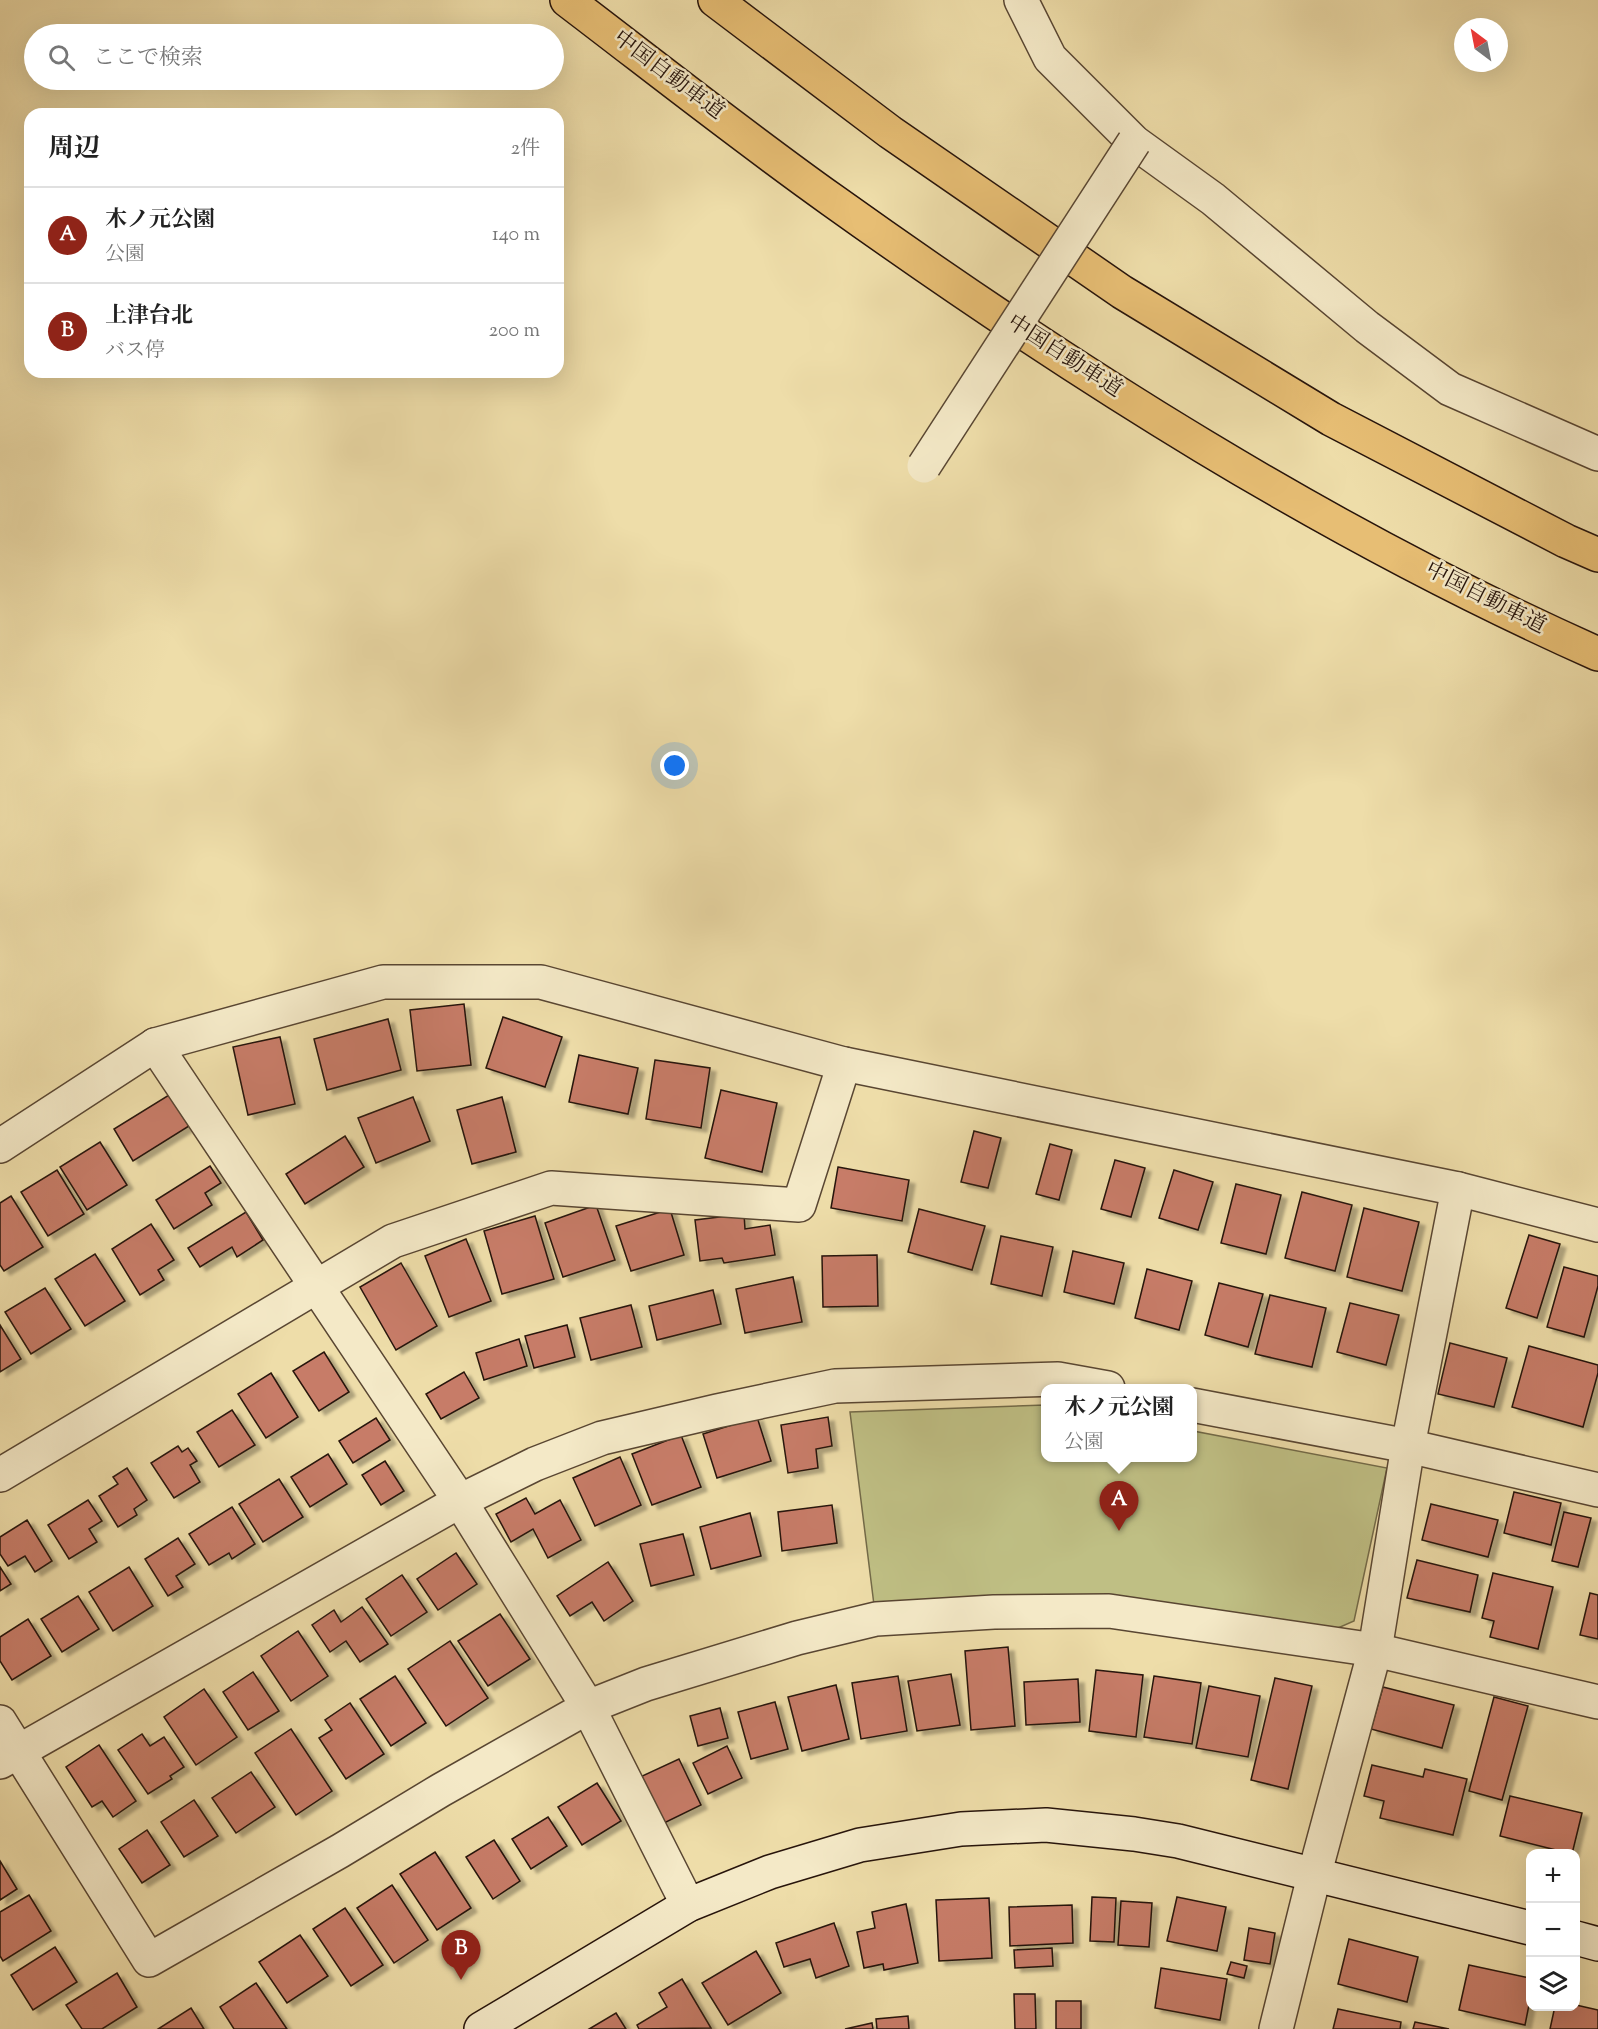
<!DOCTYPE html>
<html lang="ja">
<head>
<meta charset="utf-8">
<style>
	body { margin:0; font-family:"Sorts Mill Goudy","Noto Serif JP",serif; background:#f2f2f2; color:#222 }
	.controls { position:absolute; right:18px; bottom:18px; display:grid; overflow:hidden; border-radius:12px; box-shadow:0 6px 24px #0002 }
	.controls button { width:54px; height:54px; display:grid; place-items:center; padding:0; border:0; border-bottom:2px solid #e0e0e0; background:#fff; color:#222; font:30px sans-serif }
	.compass { position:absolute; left:1454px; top:18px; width:54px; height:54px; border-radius:50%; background:#fff; box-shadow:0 6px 24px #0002; rotate:328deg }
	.you { position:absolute; left:675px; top:766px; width:21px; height:21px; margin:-15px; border:4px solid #fff; border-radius:50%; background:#1a73e8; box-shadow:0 0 0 9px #1a73e833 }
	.badge { display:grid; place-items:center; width:39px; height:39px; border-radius:50%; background:#8f2418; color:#fff; font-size:20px; font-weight:700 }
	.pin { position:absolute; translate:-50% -50px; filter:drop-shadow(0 2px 3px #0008) }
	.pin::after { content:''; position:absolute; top:32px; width:21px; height:18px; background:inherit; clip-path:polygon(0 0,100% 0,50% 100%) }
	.popup { position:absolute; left:1041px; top:1384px; width:156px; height:78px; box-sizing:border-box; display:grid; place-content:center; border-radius:12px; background:#fff; filter:drop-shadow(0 2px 4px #0005); font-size:20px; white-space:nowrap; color:#767676 }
	.popup b { font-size:22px; color:#222 }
	.popup::after { content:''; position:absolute; left:50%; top:100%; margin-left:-12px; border:12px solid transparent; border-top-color:#fff }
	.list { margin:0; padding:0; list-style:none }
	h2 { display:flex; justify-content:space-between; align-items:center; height:78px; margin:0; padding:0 24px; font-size:26px }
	h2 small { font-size:20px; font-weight:400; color:#767676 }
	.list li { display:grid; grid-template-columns:39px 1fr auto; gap:18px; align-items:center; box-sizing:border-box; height:96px; padding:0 24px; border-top:2px solid #e0e0e0 }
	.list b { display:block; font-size:22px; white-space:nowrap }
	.list p { margin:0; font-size:20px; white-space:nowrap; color:#767676 }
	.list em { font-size:20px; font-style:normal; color:#767676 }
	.icon { flex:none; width:33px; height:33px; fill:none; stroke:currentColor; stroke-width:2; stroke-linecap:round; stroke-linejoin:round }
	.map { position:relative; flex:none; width:1598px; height:2029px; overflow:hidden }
	.search { position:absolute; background:#fff; box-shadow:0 6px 24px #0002; left:24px; top:24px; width:540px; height:66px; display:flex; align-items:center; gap:15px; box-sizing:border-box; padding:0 21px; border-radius:33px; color:#767676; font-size:22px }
	.panel { position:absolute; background:#fff; box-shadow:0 6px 24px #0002; left:24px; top:108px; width:540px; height:270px; border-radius:18px }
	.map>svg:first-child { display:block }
	.green { fill:#bfbf84; stroke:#736a48; stroke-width:1.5 }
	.building { fill:#c77b67; stroke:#27140b; stroke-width:1.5; filter:url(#shadow) }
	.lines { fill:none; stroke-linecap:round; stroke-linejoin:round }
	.street-casing { stroke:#594632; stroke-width:36 }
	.secondary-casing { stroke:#27140b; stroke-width:36 }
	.highway-casing { stroke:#27140b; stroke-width:36 }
	.street { stroke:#f4e9c7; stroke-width:33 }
	.secondary { stroke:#f4e9c7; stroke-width:33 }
	.highway { stroke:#e7be74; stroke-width:33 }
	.street-bridge-casing { stroke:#594632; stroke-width:36; stroke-linecap:butt }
	.street-bridge { stroke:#f4e9c7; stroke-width:33 }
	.labels { text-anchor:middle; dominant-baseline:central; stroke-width:5; stroke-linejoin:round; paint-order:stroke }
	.street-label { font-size:22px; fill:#27140b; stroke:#f4e9c7 }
</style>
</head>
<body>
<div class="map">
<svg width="1598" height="2029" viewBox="0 0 1598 2029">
	<defs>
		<filter id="shadow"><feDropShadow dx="6" dy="4" stdDeviation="1.5" flood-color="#0004"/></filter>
	</defs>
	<rect width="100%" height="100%" fill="#eedda9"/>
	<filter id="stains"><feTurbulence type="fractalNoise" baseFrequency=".00333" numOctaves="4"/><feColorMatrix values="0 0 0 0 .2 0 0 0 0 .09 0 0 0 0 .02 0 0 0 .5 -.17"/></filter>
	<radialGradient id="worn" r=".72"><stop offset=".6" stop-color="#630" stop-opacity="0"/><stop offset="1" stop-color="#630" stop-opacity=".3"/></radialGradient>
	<path class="green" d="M1045,1405L1046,1458H1192L1193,1431L1387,1468L1354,1621L1338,1628L1109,1595L978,1596L874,1605L850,1412Z"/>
	<g class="building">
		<path d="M464,1004L471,1065L417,1071L410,1010Z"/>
		<path d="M503,1017L562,1037L545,1087L486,1068Z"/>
		<path d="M388,1019L401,1070L327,1090L314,1039Z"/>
		<path d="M280,1037L295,1104L248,1115L233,1047Z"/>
		<path d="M579,1055L638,1068L628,1114L569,1102Z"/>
		<path d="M655,1060L710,1068L701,1128L646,1119Z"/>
		<path d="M721,1090L777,1103L762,1172L705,1158Z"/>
		<path d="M169,1095L189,1126L133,1161L114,1129Z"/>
		<path d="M413,1097L430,1141L376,1163L358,1118Z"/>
		<path d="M502,1097L516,1152L472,1164L457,1110Z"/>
		<path d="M974,1131L1001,1138L988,1188L961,1182Z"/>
		<path d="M345,1136L364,1167L305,1204L286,1174Z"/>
		<path d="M100,1142L127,1185L87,1210L60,1167Z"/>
		<path d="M1050,1144L1072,1150L1059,1200L1036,1194Z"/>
		<path d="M1115,1160L1145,1168L1131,1217L1101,1209Z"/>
		<path d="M210,1166L221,1183L205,1193L212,1205L174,1229L156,1200Z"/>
		<path d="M838,1167L909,1180L902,1221L831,1208Z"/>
		<path d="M57,1170L84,1214L48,1236L21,1192Z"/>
		<path d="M1174,1170L1213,1182L1198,1230L1159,1218Z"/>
		<path d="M1236,1184L1281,1195L1266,1254L1221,1243Z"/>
		<path d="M1302,1192L1352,1205L1335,1271L1285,1258Z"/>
		<path d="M11,1196L43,1247L4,1271L0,1265V1203Z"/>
		<path d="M596,1205L615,1260L563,1277L545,1223Z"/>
		<path d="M1364,1208L1419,1222L1402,1291L1347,1277Z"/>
		<path d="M670,1209L684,1255L631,1271L616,1226Z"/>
		<path d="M919,1209L985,1226L972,1270L908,1252Z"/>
		<path d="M246,1212L263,1240L237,1257L232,1247L200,1267L188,1248Z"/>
		<path d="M744,1214L745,1229L770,1225L775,1255L724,1263L722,1258L700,1261L695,1220Z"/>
		<path d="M535,1216L554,1279L502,1294L484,1231Z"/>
		<path d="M151,1224L174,1260L158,1270L164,1280L140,1295L112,1249Z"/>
		<path d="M1529,1235L1560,1244L1537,1318L1506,1308Z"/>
		<path d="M1001,1236L1053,1247L1042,1296L991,1284Z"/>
		<path d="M466,1239L491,1301L449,1317L425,1256Z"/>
		<path d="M1073,1251L1124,1263L1114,1304L1064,1292Z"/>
		<path d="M95,1254L125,1301L85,1326L55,1279Z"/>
		<path d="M877,1255L878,1306L823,1307L822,1256Z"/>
		<path d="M401,1263L437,1326L396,1350L360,1287Z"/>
		<path d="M1564,1267L1598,1276V1286L1584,1337L1547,1327Z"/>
		<path d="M1147,1269L1192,1281L1179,1330L1135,1318Z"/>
		<path d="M793,1277L802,1322L745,1333L736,1289Z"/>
		<path d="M1219,1283L1263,1294L1248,1347L1205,1335Z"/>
		<path d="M45,1288L71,1329L31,1354L5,1312Z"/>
		<path d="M713,1290L721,1324L657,1340L649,1306Z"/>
		<path d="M1270,1295L1326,1308L1312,1367L1255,1354Z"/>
		<path d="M1350,1303L1399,1315L1386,1365L1337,1352Z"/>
		<path d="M631,1305L642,1347L591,1360L580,1318Z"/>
		<path d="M0,1325L21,1359L0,1372Z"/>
		<path d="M567,1325L575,1357L534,1368L525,1336Z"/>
		<path d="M519,1339L527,1366L484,1380L476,1353Z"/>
		<path d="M1450,1343L1507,1358L1494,1407L1438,1394Z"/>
		<path d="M1529,1346L1598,1365V1373L1583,1427L1512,1407Z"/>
		<path d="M324,1352L349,1392L319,1411L293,1371Z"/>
		<path d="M464,1372L479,1398L441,1419L426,1394Z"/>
		<path d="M271,1373L298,1417L266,1438L238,1394Z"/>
		<path d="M232,1410L255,1445L219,1467L197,1432Z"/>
		<path d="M757,1417L771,1461L717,1478L703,1434Z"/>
		<path d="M828,1417L832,1446L816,1449L818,1468L788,1473L781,1425Z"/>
		<path d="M376,1418L390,1440L353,1463L339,1441Z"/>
		<path d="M681,1435L701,1487L652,1505L632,1454Z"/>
		<path d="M178,1446L182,1452L188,1448L197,1461L190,1465L200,1482L174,1498L151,1463Z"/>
		<path d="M328,1454L347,1484L310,1507L291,1477Z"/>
		<path d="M620,1457L641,1505L595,1526L573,1478Z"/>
		<path d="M385,1461L404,1491L381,1505L362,1475Z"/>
		<path d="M127,1468L147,1500L134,1509L137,1515L118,1527L99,1496L118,1484L113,1477Z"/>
		<path d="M279,1479L303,1517L263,1542L239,1504Z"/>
		<path d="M1514,1492L1561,1503L1551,1545L1504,1533Z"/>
		<path d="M526,1498L535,1514L560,1500L581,1540L548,1558L533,1529L511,1542L496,1514Z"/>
		<path d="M88,1500L102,1521L89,1529L97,1542L69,1559L48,1525Z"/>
		<path d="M1431,1504L1498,1520L1488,1557L1422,1540Z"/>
		<path d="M832,1505L837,1543L782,1551L778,1512Z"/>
		<path d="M232,1507L255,1544L232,1559L229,1553L209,1565L189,1534Z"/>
		<path d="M1564,1512L1591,1518L1578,1567L1552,1561Z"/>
		<path d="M750,1513L761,1556L711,1569L700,1527Z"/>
		<path d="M27,1520L52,1561L35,1572L25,1556L8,1566L0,1554V1537Z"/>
		<path d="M683,1534L694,1575L651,1586L640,1544Z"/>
		<path d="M178,1538L195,1564L176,1576L183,1587L168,1596L145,1559Z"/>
		<path d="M456,1553L477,1584L438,1610L417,1579Z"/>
		<path d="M1417,1560L1478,1575L1470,1612L1407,1598Z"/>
		<path d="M608,1562L633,1601L604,1621L592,1602L570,1616L557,1596Z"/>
		<path d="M0,1567L11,1584L0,1591Z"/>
		<path d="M129,1567L153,1606L113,1631L89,1592Z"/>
		<path d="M1493,1573L1553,1587L1538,1649L1490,1637L1494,1621L1482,1618Z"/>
		<path d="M402,1575L427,1612L391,1636L366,1599Z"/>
		<path d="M1590,1593L1598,1595V1639L1580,1635Z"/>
		<path d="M78,1596L99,1629L62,1652L41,1619Z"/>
		<path d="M362,1607L388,1644L360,1662L346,1641L330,1652L312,1625L334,1610L341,1622Z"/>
		<path d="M500,1614L530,1659L488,1686L458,1641Z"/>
		<path d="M28,1619L51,1656L12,1680L0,1661V1637Z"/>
		<path d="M298,1631L328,1676L291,1701L261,1656Z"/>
		<path d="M450,1641L488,1698L446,1726L408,1669Z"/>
		<path d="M1008,1647L1015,1726L971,1730L965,1651Z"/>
		<path d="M1096,1670L1143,1675L1136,1737L1089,1731Z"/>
		<path d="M253,1672L279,1711L248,1730L223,1692Z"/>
		<path d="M951,1674L960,1725L917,1731L908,1681Z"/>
		<path d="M395,1676L426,1723L391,1746L360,1699Z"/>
		<path d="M898,1676L907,1731L861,1739L852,1683Z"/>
		<path d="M1154,1676L1201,1683L1192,1744L1144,1737Z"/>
		<path d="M1275,1678L1312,1686L1288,1789L1251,1780Z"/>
		<path d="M1078,1679L1080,1722L1026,1725L1024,1682Z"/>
		<path d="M836,1685L849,1739L802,1751L788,1697Z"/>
		<path d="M1209,1686L1260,1696L1248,1757L1196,1748Z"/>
		<path d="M1383,1687L1454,1705L1442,1748L1371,1729Z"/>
		<path d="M204,1689L237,1737L196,1765L164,1717Z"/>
		<path d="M1494,1697L1528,1706L1502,1800L1469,1791Z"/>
		<path d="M775,1702L788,1749L751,1759L738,1712Z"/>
		<path d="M350,1703L384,1754L346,1779L319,1738L332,1730L325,1720Z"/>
		<path d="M720,1708L728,1738L698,1746L690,1716Z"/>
		<path d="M291,1729L332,1791L296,1815L255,1753Z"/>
		<path d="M142,1734L150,1746L164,1737L184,1767L170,1776L172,1779L148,1794L118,1750Z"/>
		<path d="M99,1745L136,1801L113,1817L102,1801L92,1807L66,1767Z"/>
		<path d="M727,1746L742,1778L708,1794L693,1763Z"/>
		<path d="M679,1759L701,1805L662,1824L640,1777Z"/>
		<path d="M1372,1765L1423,1777L1425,1769L1467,1779L1453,1835L1380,1818L1384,1801L1364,1796Z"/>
		<path d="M251,1772L275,1807L236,1833L212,1798Z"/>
		<path d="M597,1783L621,1821L582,1845L558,1807Z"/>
		<path d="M1510,1796L1582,1813L1572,1854L1500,1836Z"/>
		<path d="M194,1800L218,1836L184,1857L161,1822Z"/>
		<path d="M548,1817L567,1846L531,1869L512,1839Z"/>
		<path d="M147,1830L170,1865L142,1883L119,1849Z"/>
		<path d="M494,1840L520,1881L493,1899L466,1857Z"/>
		<path d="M435,1852L471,1908L437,1930L400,1874Z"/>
		<path d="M0,1861L17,1889L0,1900Z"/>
		<path d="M392,1885L428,1940L394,1963L357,1908Z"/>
		<path d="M29,1895L51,1931L3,1961L0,1956V1912Z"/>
		<path d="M1092,1897L1116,1898L1114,1942L1090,1941Z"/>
		<path d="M1177,1897L1226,1907L1217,1951L1167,1941Z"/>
		<path d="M989,1898L992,1958L939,1961L936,1900Z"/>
		<path d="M1121,1901L1152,1903L1149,1947L1118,1945Z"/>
		<path d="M906,1904L918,1963L884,1970L883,1964L864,1968L857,1932L875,1928L872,1912Z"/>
		<path d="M1072,1905L1073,1943L1010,1946L1009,1907Z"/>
		<path d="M345,1908L383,1965L351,1986L313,1929Z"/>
		<path d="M834,1923L849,1966L816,1978L810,1959L784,1967L776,1943Z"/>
		<path d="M1249,1928L1275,1933L1270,1964L1244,1960Z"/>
		<path d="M300,1935L328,1976L287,2003L259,1962Z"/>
		<path d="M1349,1939L1418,1957L1407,2002L1338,1984Z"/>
		<path d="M55,1947L77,1982L33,2010L11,1975Z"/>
		<path d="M1052,1948L1053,1966L1015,1968L1014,1950Z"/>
		<path d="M756,1951L781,1993L728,2025L702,1983Z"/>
		<path d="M1231,1962L1247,1966L1244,1978L1227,1974Z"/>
		<path d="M1469,1965L1530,1978V2000L1525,2025L1459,2010Z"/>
		<path d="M1161,1968L1227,1979L1220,2020L1155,2008Z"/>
		<path d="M117,1973L137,2007L102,2029H82L66,2005Z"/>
		<path d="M682,1979L711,2028L639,2029L637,2025L667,2007L659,1993Z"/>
		<path d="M256,1983L287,2029H234L220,2007Z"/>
		<path d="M1014,1994H1035L1036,2029H1015Z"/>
		<rect x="1056" y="2001" width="25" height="28"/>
		<path d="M1576,2005L1598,2010V2029H1550L1555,2006Z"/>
		<path d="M191,2008L204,2029H158Z"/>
		<path d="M1338,2009L1401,2022L1400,2029H1333Z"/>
		<path d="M616,2013L626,2029H589Z"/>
		<path d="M908,2016L909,2029H877L876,2019Z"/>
		<path d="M1415,2022L1449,2029H1413Z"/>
		<path d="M872,2023L873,2029H845Z"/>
	</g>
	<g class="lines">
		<g class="street-casing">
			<g id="street">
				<path d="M1021,0L1050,58L1134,142L1213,199L1367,327L1450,389L1598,454"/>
				<path d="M155,1045L460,1501L588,1707L688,1905"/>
				<path d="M0,1146L155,1045L383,982H541L844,1064L1458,1189L1598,1225"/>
				<path d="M1192,1405L1408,1446L1598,1490"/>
				<path d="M0,1475L393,1241L551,1188L799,1205L844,1064"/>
				<path d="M0,1722L149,1960L340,1851L441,1790L588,1707L646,1684L797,1638L876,1619L994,1612L1109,1611L1375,1650L1598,1702"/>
				<path d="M0,1762L460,1501L535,1464L602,1438L717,1411L835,1386L1058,1379L1108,1388"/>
				<path d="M1276,2029L1314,1876L1375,1650L1408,1446L1458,1189"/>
			</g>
		</g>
		<g class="secondary-casing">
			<g id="secondary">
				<path d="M1576,1938L1598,1944"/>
				<path d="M481,2029L688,1905L770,1872L860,1845L961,1829L1046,1825L1134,1834L1178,1841L1530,1928"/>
			</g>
		</g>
		<g class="highway-casing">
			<g id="highway">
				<path d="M567,0C655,67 742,136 832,200C1074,373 1326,533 1598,654"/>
				<path d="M715,0L890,132L1122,292L1331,419L1566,541L1598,555"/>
			</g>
		</g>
		<use href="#street" class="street"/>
		<use href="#secondary" class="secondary"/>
		<use href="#highway" class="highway"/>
		<g class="street-bridge-casing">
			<path id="street-bridge" d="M924,466L1134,142"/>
		</g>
		<use href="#street-bridge" class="street-bridge"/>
	</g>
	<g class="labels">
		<g class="street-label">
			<text transform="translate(668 76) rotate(37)">中国自動車道</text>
			<text transform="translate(1064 357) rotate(33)">中国自動車道</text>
			<text transform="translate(1485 599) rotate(27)">中国自動車道</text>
		</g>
	</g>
	<rect width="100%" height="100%" filter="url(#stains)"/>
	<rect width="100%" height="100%" fill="url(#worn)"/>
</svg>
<div class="controls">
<button>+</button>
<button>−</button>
<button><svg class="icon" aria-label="layers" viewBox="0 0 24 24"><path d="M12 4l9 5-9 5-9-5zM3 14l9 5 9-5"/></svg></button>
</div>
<svg class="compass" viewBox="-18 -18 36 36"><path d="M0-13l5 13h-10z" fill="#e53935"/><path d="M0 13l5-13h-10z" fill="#767676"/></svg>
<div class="you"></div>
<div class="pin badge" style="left:1119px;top:1531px">A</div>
<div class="popup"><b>木ノ元公園</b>公園</div>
<div class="pin badge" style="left:461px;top:1980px">B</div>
<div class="search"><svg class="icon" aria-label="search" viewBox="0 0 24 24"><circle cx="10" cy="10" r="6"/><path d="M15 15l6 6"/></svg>ここで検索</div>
<section class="panel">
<h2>周辺<small>2件</small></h2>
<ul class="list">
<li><span class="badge">A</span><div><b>木ノ元公園</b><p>公園</p></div><em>140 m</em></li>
<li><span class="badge">B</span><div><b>上津台北</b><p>バス停</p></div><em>200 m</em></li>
</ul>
</section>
</div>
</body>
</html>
